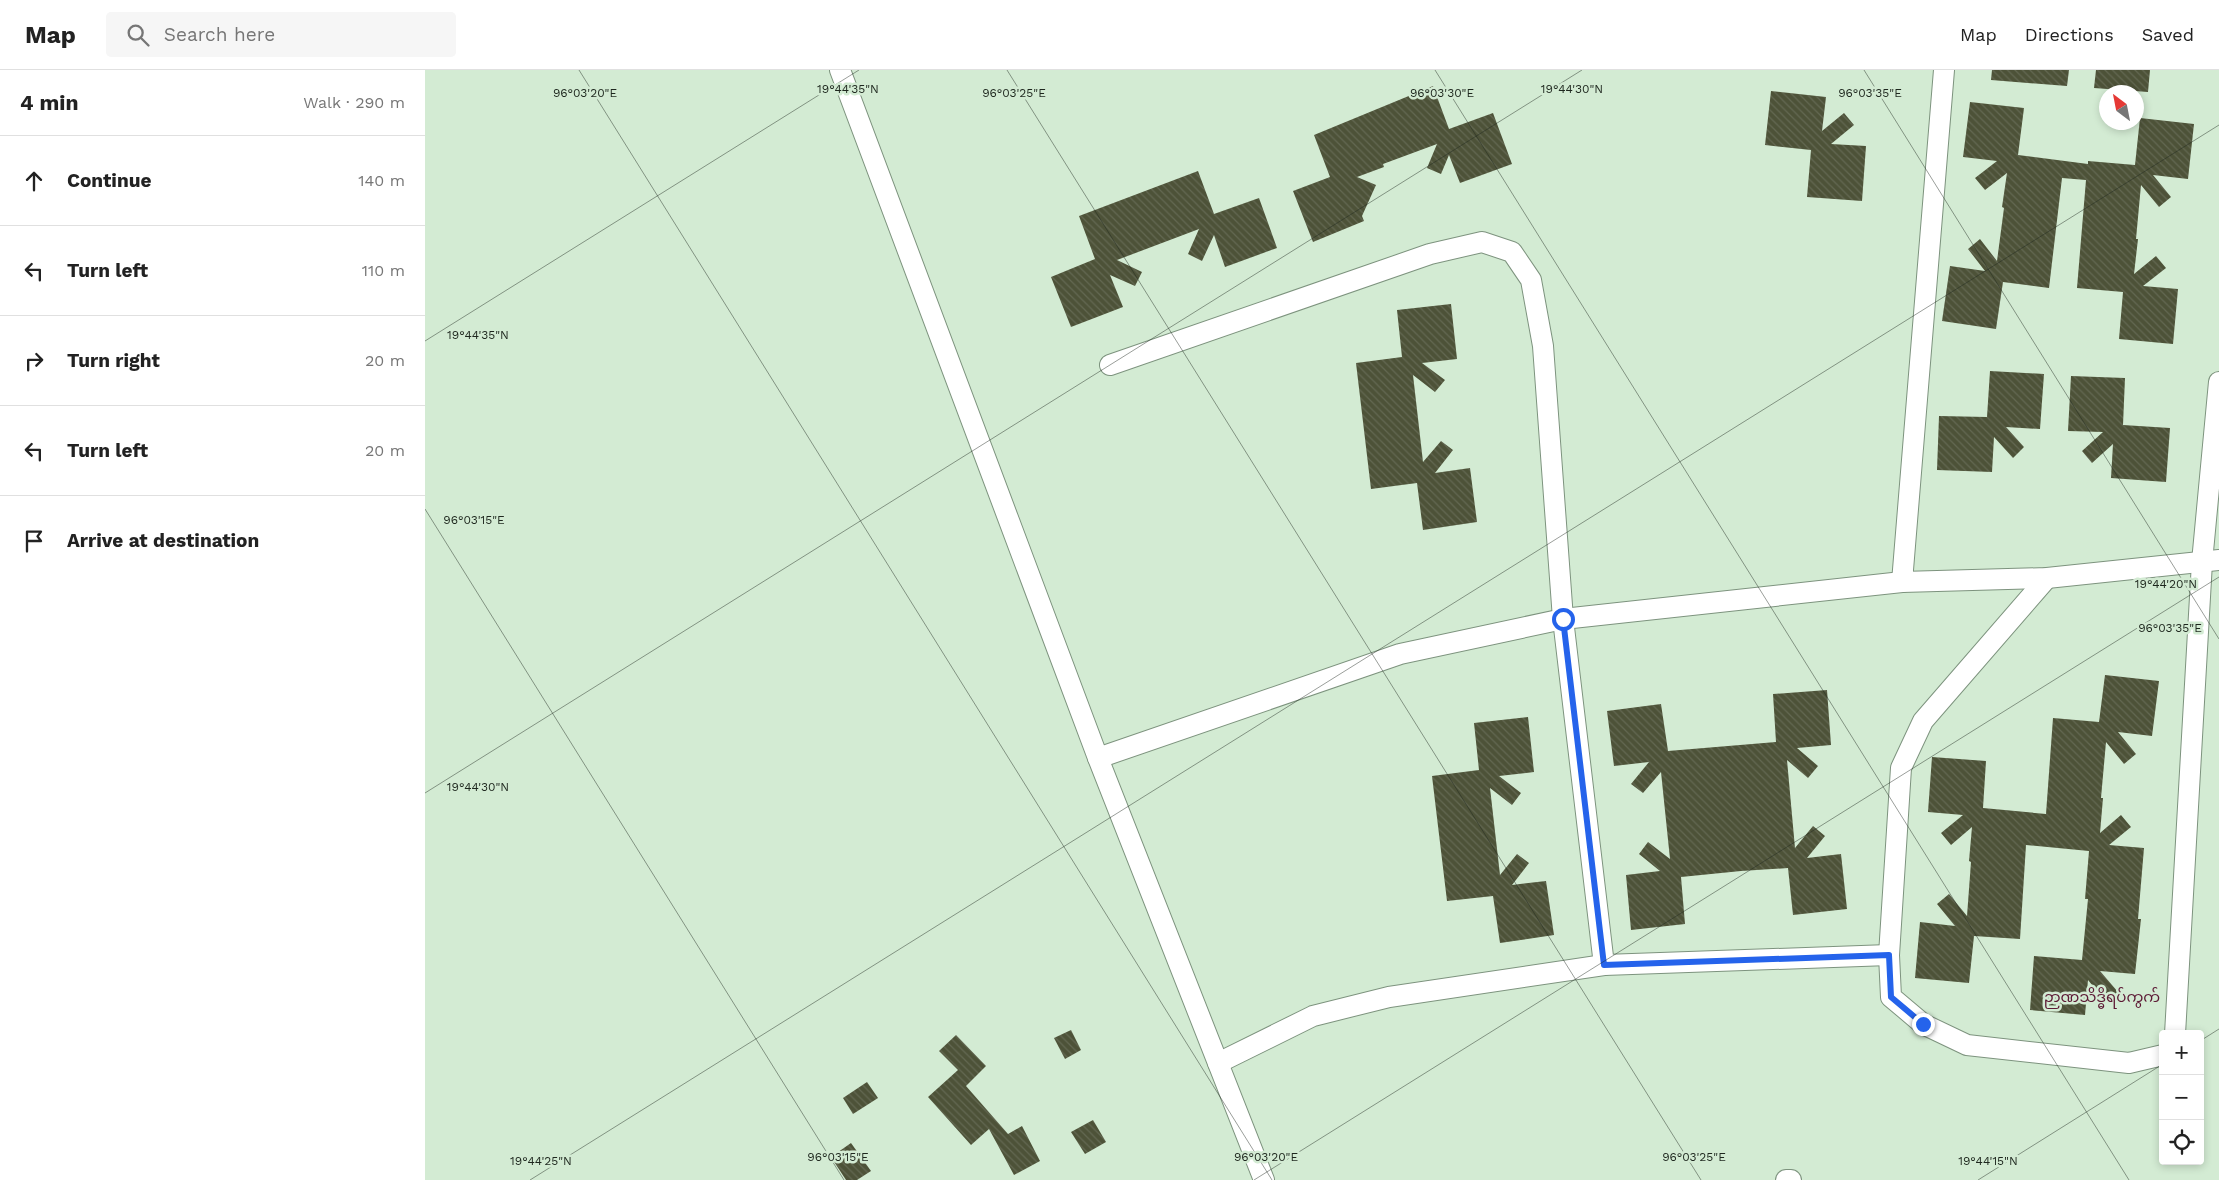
<!DOCTYPE html>
<html lang="en">
<head>
<meta charset="utf-8">
<style>
	body { margin:0; font-family:"Work Sans","Noto Sans Myanmar",sans-serif; background:#f6f6f6; color:#222 }
	.controls { position:absolute; right:15px; bottom:15px; display:grid; overflow:hidden; border-radius:5px; box-shadow:0 2px 8px #0003 }
	.controls button { width:45px; height:45px; display:grid; place-items:center; padding:0; border:0; border-bottom:1px solid #e0e0e0; background:#fff; color:#222; font:25px sans-serif }
	.compass { position:absolute; left:1674px; top:15px; width:45px; height:45px; border-radius:50%; background:#fff; box-shadow:0 2px 8px #0003; rotate:328deg }
	.stop { position:absolute; width:15px; height:15px; margin:-11px; border:4px solid #2563eb; border-radius:50%; background:#fff }
	.stop.end { background:#2563eb; border-color:#fff; box-shadow:0 1px 5px #0008 }
	.list { margin:0; padding:0; list-style:none }
	h2 { display:flex; justify-content:space-between; align-items:center; height:65px; margin:0; padding:0 20px; font-size:21px }
	h2 small { font-size:16px; font-weight:400; color:#767676 }
	.list li { display:grid; grid-template-columns:32px 1fr auto; gap:15px; align-items:center; box-sizing:border-box; height:90px; padding:0 20px; border-top:1px solid #e0e0e0 }
	.list b { display:block; font-size:19px; white-space:nowrap }
	.list em { font-size:16px; font-style:normal; color:#767676 }
	.icon { flex:none; width:28px; height:28px; fill:none; stroke:currentColor; stroke-width:2; stroke-linecap:round; stroke-linejoin:round }
	.map { position:relative; flex:none; width:1794px; height:1110px; overflow:hidden }
	header { display:flex; align-items:center; gap:30px; box-sizing:border-box; height:70px; padding:0 25px; background:#fff; border-bottom:1px solid #e0e0e0 }
	header strong { font-size:24px }
	nav { display:flex; gap:28px; margin-inline-start:auto; font-size:18px }
	.search { width:350px; height:45px; background:#f6f6f6; display:flex; align-items:center; gap:12px; box-sizing:border-box; padding:0 18px; border-radius:5px; color:#767676; font-size:19px }
	main { display:flex }
	aside { flex:1; background:#fff }
	.map>svg:first-child { display:block }
	.building { fill:url(#building-back-hatch) }
	.lines { fill:none; stroke-linecap:round; stroke-linejoin:round }
	.street-casing { stroke:#7d937e; stroke-width:22 }
	.street { stroke:#fff; stroke-width:20 }
	.route { stroke:#2563eb; stroke-width:6 }
	.ticks { fill:none; stroke:#1e271e; stroke-width:1; stroke-opacity:0.45 }
	.labels { text-anchor:middle; dominant-baseline:central; stroke-width:5; stroke-linejoin:round; paint-order:stroke }
	.quarter-label { font-size:15px; fill:#5c1934; stroke:#d3ebd3 }
	.ticks-label { font-size:12px; text-anchor:middle; fill:#1e271e; stroke:#d3ebd3; stroke-width:5; stroke-linejoin:round; paint-order:stroke }
</style>
</head>
<body>
<header>
<strong>Map</strong>
<div class="search"><svg class="icon" aria-label="search" viewBox="0 0 24 24"><circle cx="10" cy="10" r="6"/><path d="M15 15l6 6"/></svg>Search here</div>
<nav><a>Map</a><a>Directions</a><a>Saved</a></nav>
</header>
<main>
<aside>
<h2>4 min<small>Walk · 290 m</small></h2>
<ul class="list">
<li><svg class="icon" aria-label="ahead" viewBox="0 0 24 24"><path d="M12 20V5M6 11l6-6 6 6"/></svg><div><b>Continue</b></div><em>140 m</em></li>
<li><svg class="icon" aria-label="left" viewBox="0 0 24 24"><path d="M17 20v-9H6M10 6l-5 5 5 5"/></svg><div><b>Turn left</b></div><em>110 m</em></li>
<li><svg class="icon" aria-label="right" viewBox="0 0 24 24"><path d="M7 20v-9h11M14 6l5 5-5 5"/></svg><div><b>Turn right</b></div><em>20 m</em></li>
<li><svg class="icon" aria-label="left" viewBox="0 0 24 24"><path d="M17 20v-9H6M10 6l-5 5 5 5"/></svg><div><b>Turn left</b></div><em>20 m</em></li>
<li><svg class="icon" aria-label="arrive" viewBox="0 0 24 24"><path d="M6 21V4h12l-3 4 3 4H6"/></svg><div><b>Arrive at destination</b></div></li>
</ul>
</aside>
<div class="map">
<svg width="1794" height="1110" viewBox="0 0 1794 1110">
	<defs>
		<pattern id="building-back-hatch" width="6" height="6" patternUnits="userSpaceOnUse" patternTransform="scale(1.25)"><rect width="6" height="6" fill="#4d5238"/><path d="M-1 5l2 2M0 0l6 6M5-1l2 2" fill="none" stroke="#636852"/></pattern>
	</defs>
	<rect width="100%" height="100%" fill="#d3ebd3"/>
	<g class="building">
		<path d="M1567,0H1644L1642,16L1566,10Z"/>
		<path d="M1671,0H1725L1723,22L1669,18Z"/>
		<path d="M1008,16L1024,59L1068,43L1087,94L1035,113L1024,85L1016,104L1002,98L1012,74L958,94L959,97L932,107L951,115L937,146L939,151L888,172L868,121L905,107L889,65Z"/>
		<path d="M1346,21L1401,27L1397,61L1419,43L1429,55L1406,74L1441,76L1437,131L1382,127L1386,80L1340,75Z"/>
		<path d="M1545,32L1599,38L1593,85L1663,94V91L1710,95L1715,48L1769,54L1763,109L1728,105L1746,127L1734,137L1716,115L1711,169H1713L1709,204L1731,186L1741,198L1718,216L1753,219L1748,274L1694,269L1698,222L1652,218L1661,110L1637,108L1624,218L1578,212L1571,259L1517,251L1525,196L1560,201L1543,179L1555,169L1572,191L1579,138L1577,137L1582,103L1560,120L1550,108L1572,91L1538,87Z"/>
		<path d="M773,101L789,144L834,128L852,178L800,197L789,165L777,191L763,184L774,159L692,190L717,202L710,216L685,205L698,237L646,257L626,207L670,189L654,146Z"/>
		<path d="M1026,234L1032,289L997,293L1020,310L1010,322L988,305L998,392L1016,371L1028,380L1010,403L1045,398L1052,452L998,460L992,413L946,419L931,293L977,287L972,240Z"/>
		<path d="M1565,301L1619,304L1615,359L1581,357L1599,377L1588,388L1569,367L1567,402L1512,400L1514,346L1562,347Z"/>
		<path d="M1646,306L1700,308L1698,355L1745,358L1741,412L1686,408L1688,374L1667,393L1657,381L1678,362L1643,361Z"/>
		<path d="M1680,605L1734,611L1727,666L1693,662L1711,684L1699,694L1681,672L1676,728H1678L1675,763L1696,745L1706,757L1684,775L1719,778L1713,849H1716L1710,904L1675,901L1693,922L1681,932L1663,910L1660,945L1605,940L1609,886L1657,890L1663,829H1660L1664,781L1601,775L1595,869L1549,866L1544,913L1490,908L1495,852L1530,856L1512,834L1524,824L1542,846L1546,792L1544,791L1547,757L1526,775L1516,763L1538,745L1503,742L1507,687L1561,691L1558,738L1621,744L1628,648L1674,652Z"/>
		<path d="M1402,620L1406,675L1372,678L1393,696L1383,708L1362,690L1370,778L1388,756L1400,766L1382,788L1416,784L1422,839L1368,845L1363,798L1316,801L1256,807L1260,854L1206,860L1201,805L1235,801L1214,784L1223,772L1245,789L1236,702L1218,723L1206,714L1224,692L1189,696L1182,641L1236,634L1243,681L1351,672L1348,624Z"/>
		<path d="M1103,647L1109,702L1074,706L1096,723L1087,735L1065,718L1075,805L1092,784L1104,793L1087,815L1121,811L1129,865L1075,873L1068,826L1022,831L1007,706L1054,700L1049,653Z"/>
		<path d="M646,960L656,980L640,989L629,968Z"/>
		<path d="M531,965L561,996L541,1016L583,1064L597,1056L615,1091L589,1105L564,1059L546,1075L503,1027L533,1000L514,981Z"/>
		<path d="M442,1012L453,1028L428,1044L418,1028Z"/>
		<path d="M668,1050L681,1072L660,1084L646,1062Z"/>
		<path d="M426,1073L446,1101L432,1110H421L406,1087Z"/>
	</g>
	<g class="lines">
		<g class="street-casing">
			<g id="street">
				<path d="M415,0L673,688L839,1110"/>
				<path d="M1519,0L1477,512L1622,508L1794,490"/>
				<path d="M685,295L1005,184L1057,172L1087,182L1106,210L1118,276L1138,549L1179,895"/>
				<path d="M1622,508L1498,651L1476,698L1464,885L1466,927L1498,954L1542,975L1704,993L1738,985"/>
				<path d="M673,688L975,584L1138,549L1477,512"/>
				<path d="M1750,964L1777,492L1794,312"/>
				<path d="M793,993L888,946L964,927L1179,895L1464,885"/>
				<path d="M1361,1110H1366"/>
			</g>
		</g>
		<use href="#street" class="street"/>
	</g>
	<g class="lines">
		<path class="route" d="M1138,549L1179,895L1464,885L1466,927L1498,954"/>
	</g>
	<path class="ticks" d="M154,0L847,1110M582,0L1276,1110M1010,0L1704,1110M1439,0L1794,569M0,271L434,0M0,439L419,1110M0,723L1157,0M1775,971L1794,959M105,1110L1794,55M829,1110L1794,507M1553,1110L1738,994"/>
	<g class="labels">
		<g class="quarter-label">
			<text x="1677" y="927">ဉာဏသိဒ္ဓိရပ်ကွက်</text>
		</g>
	</g>
	<g class="ticks-label">
		<text x="423" y="23">19°44'35"N</text>
		<text x="1147" y="23">19°44'30"N</text>
		<text x="160" y="27">96°03'20"E</text>
		<text x="589" y="27">96°03'25"E</text>
		<text x="1017" y="27">96°03'30"E</text>
		<text x="1445" y="27">96°03'35"E</text>
		<text x="53" y="269">19°44'35"N</text>
		<text x="49" y="454">96°03'15"E</text>
		<text x="1741" y="518">19°44'20"N</text>
		<text x="1745" y="562">96°03'35"E</text>
		<text x="53" y="721">19°44'30"N</text>
		<text x="413" y="1091">96°03'15"E</text>
		<text x="841" y="1091">96°03'20"E</text>
		<text x="1269" y="1091">96°03'25"E</text>
		<text x="116" y="1095">19°44'25"N</text>
		<text x="1563" y="1095">19°44'15"N</text>
	</g>
</svg>
<div class="controls">
<button>+</button>
<button>−</button>
<button><svg class="icon" aria-label="locate" viewBox="0 0 24 24"><circle cx="12" cy="12" r="6"/><path d="M12 2v4M12 18v4M2 12h4M18 12h4"/></svg></button>
</div>
<svg class="compass" viewBox="-18 -18 36 36"><path d="M0-13l5 13h-10z" fill="#e53935"/><path d="M0 13l5-13h-10z" fill="#767676"/></svg>
<div class="stop" style="left:1138px;top:549px"></div>
<div class="stop end" style="left:1498px;top:954px"></div>
</div>
</main>
</body>
</html>
